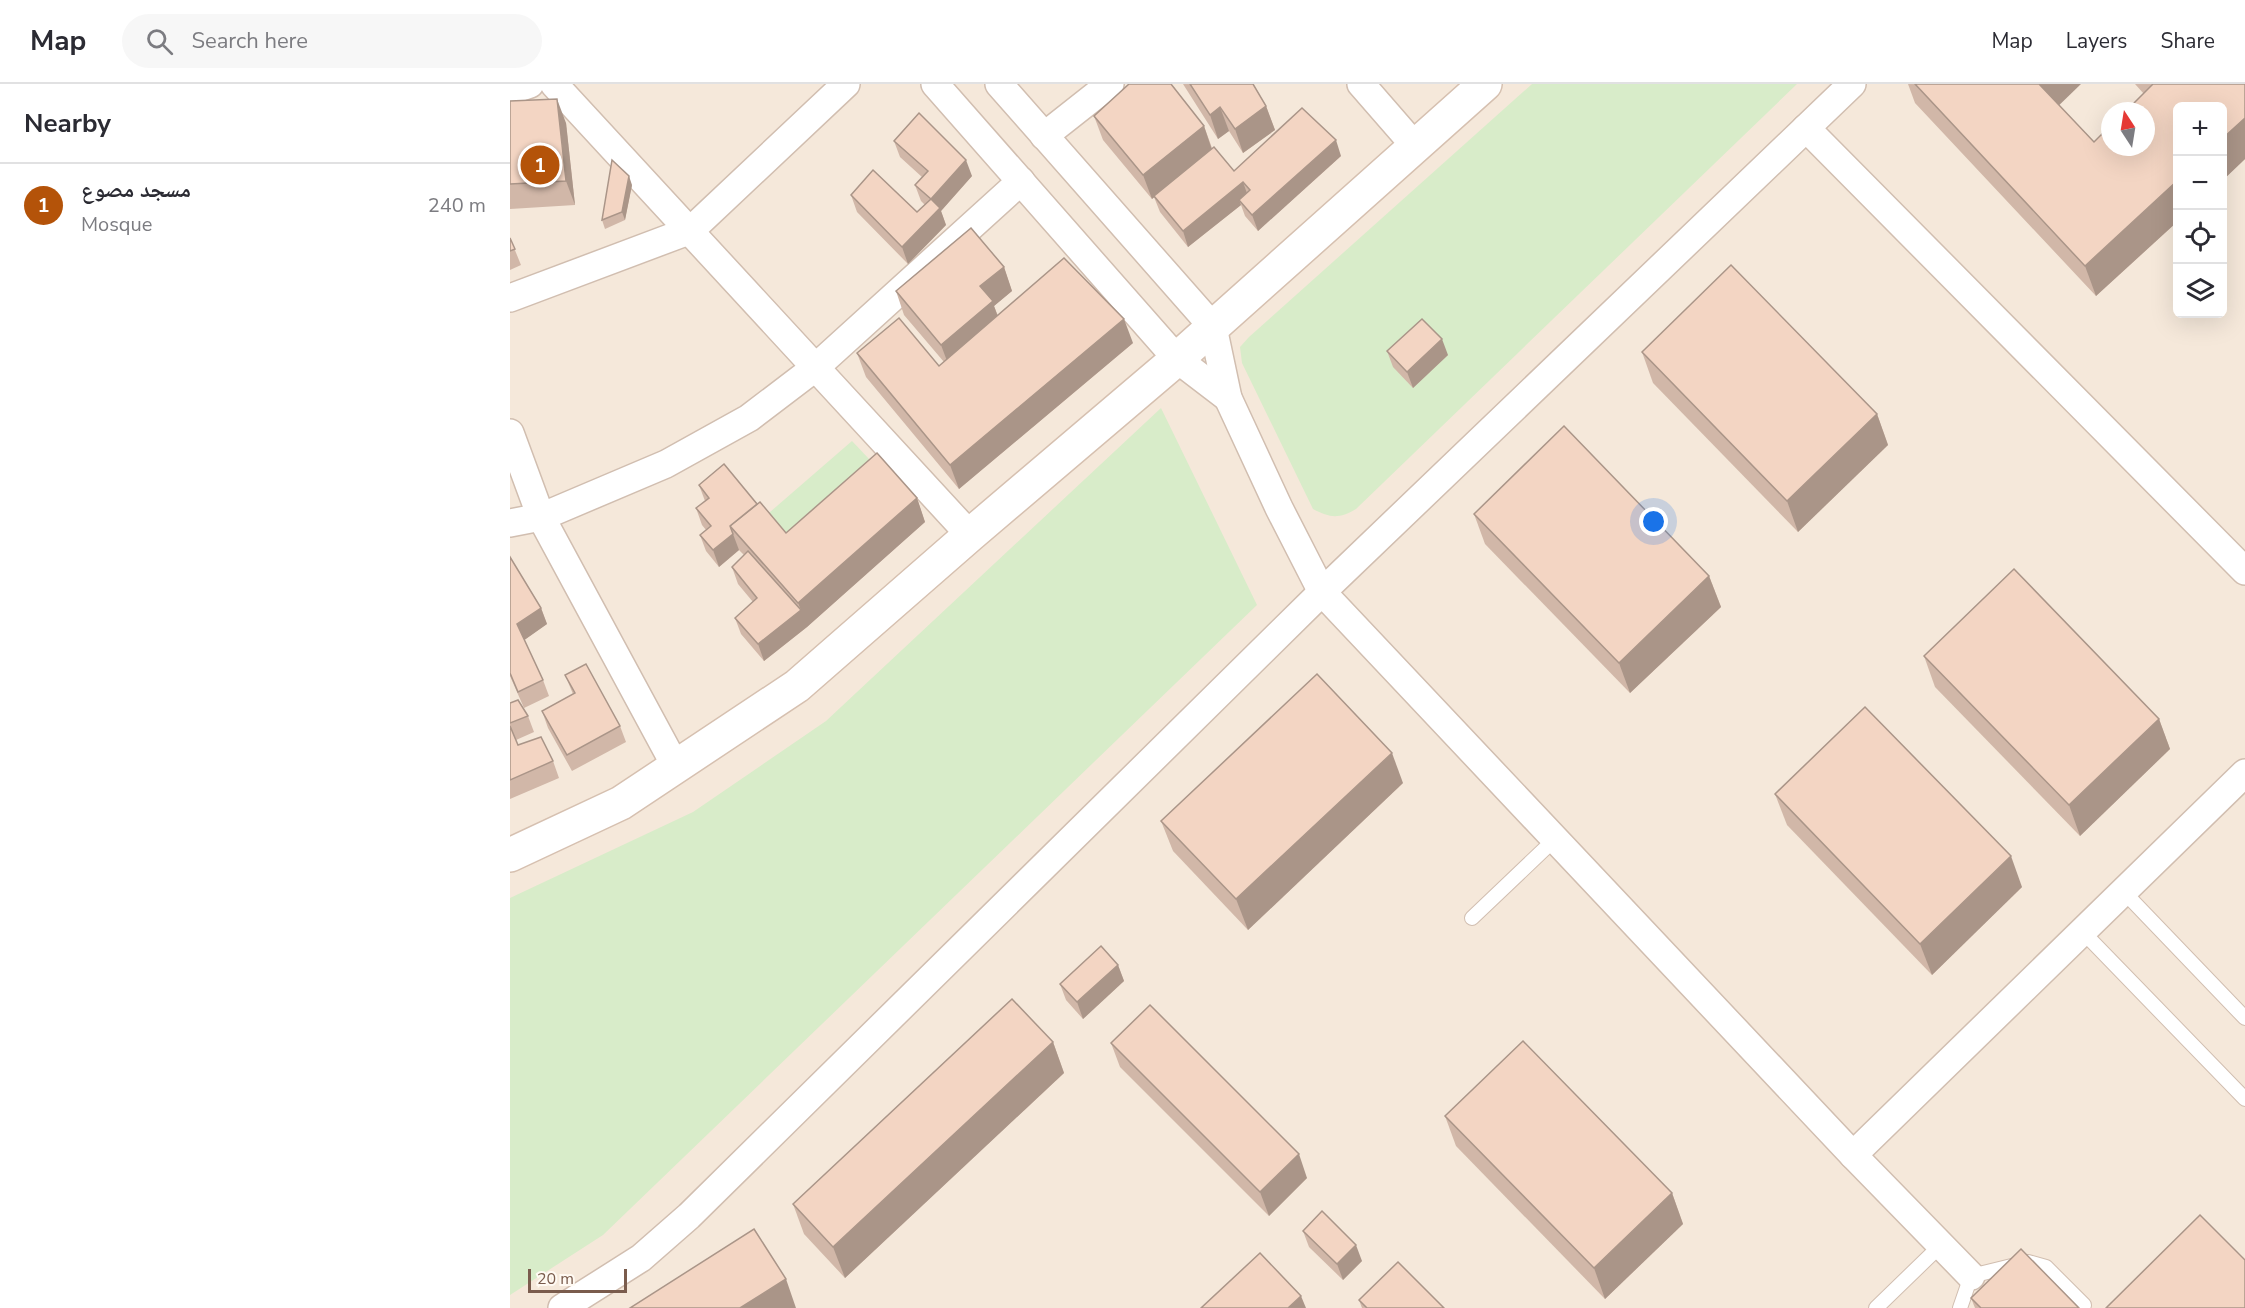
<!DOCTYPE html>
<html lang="en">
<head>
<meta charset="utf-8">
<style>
	body { margin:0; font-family:"Nunito Sans","Noto Naskh Arabic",sans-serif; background:#f7f7f7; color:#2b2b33 }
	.controls { position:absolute; right:18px; top:18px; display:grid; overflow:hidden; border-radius:9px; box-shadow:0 6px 24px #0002 }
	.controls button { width:54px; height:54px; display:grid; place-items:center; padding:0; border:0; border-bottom:2px solid #e1e1e2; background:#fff; color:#2b2b33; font:30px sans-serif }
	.compass { position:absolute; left:1591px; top:18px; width:54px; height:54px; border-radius:50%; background:#fff; box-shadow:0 6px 24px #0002; rotate:348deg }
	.scale { position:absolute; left:18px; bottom:15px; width:99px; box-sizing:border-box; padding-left:6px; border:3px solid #7a5c4d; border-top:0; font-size:16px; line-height:21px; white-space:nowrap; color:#7a5c4d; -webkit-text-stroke:4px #fffaf3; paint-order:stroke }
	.you { position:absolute; left:1144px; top:438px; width:21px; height:21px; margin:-15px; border:4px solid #fff; border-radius:50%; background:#1a73e8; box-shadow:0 0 0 9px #1a73e833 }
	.badge { display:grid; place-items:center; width:39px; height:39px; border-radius:50%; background:#b45309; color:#fff; font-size:20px; font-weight:700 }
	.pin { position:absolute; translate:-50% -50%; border:3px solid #fff; box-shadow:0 2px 6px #0006 }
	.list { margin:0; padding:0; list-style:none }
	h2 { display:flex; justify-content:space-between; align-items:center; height:78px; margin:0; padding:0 24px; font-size:26px }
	h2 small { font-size:20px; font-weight:400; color:#7c7c81 }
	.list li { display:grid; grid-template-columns:39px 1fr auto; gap:18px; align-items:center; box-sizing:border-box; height:84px; padding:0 24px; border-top:2px solid #e1e1e2 }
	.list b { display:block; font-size:22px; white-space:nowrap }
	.list p { margin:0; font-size:20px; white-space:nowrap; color:#7c7c81 }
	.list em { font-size:20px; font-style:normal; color:#7c7c81 }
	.icon { flex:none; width:33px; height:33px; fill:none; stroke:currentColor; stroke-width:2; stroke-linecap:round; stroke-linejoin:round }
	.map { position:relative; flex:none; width:1735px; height:1224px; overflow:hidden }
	header { display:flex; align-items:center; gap:36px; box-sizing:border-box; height:84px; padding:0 30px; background:#fff; border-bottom:2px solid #e1e1e2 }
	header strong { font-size:28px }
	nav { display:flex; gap:33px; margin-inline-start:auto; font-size:21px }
	.search { width:420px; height:54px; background:#f7f7f7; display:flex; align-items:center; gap:15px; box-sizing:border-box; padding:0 21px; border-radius:33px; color:#7c7c81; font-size:22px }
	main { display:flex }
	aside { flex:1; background:#fff }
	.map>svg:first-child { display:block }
	.residential { fill:#f5e8da; fill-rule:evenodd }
	.green { fill:#d8ecc9 }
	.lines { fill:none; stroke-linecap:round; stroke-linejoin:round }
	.lane-casing { stroke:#d1beb0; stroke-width:16 }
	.street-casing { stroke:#d1beb0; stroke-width:30 }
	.secondary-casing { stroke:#d6c0b0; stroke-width:36 }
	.lane { stroke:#fff; stroke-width:14 }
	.street { stroke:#fff; stroke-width:27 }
	.secondary { stroke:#fff; stroke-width:33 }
	.wall { fill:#d1b7a8 }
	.shaded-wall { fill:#aa9588 }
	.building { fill:#f3d5c3; stroke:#aa9588; stroke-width:1.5 }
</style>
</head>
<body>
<header>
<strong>Map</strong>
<div class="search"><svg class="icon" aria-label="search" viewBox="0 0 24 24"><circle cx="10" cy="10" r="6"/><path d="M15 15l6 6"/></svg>Search here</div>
<nav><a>Map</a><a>Layers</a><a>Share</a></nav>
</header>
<main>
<aside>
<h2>Nearby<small></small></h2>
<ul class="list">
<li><span class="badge">1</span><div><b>مسجد مصوع</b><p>Mosque</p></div><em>240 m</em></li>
</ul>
</aside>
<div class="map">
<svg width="1735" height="1224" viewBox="0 0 1735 1224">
	<rect width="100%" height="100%" fill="#fdf6ec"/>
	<path class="residential" d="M0,0H1735V1224H0ZM1668,22H1712V230H1668ZM1600,27H1636V63H1600Z"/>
	<g class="green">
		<path d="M1022,0H1287L846,425C829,435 820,434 803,425L732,279L730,263L739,253Z"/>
		<path d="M651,324L747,521L93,1151L0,1211V814L183,728L316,637Z"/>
		<path d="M342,357L376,393L285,473L252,435Z"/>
	</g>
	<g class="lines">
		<g class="lane-casing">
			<g id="lane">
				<path d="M1614,808L1735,934"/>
				<path d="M962,834L1045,755"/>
				<path d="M1573,848L1735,1015"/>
				<path d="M1366,1224L1431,1161"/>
				<path d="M1450,1224L1461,1192L1518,1178L1536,1183L1574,1221"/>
			</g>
		</g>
		<g class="street-casing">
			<g id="street">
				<path d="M44,0L460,451"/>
				<path d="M425,0L667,275L718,314"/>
				<path d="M489,0L703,243L718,314L769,424L812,508L1343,1071L1461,1192"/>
				<path d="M851,0L905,62"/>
				<path d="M0,7L20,0"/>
				<path d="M1296,44L1735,487"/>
				<path d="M534,52L600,0"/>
				<path d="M0,214L181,146L336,0"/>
				<path d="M0,349L31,433L166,683"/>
				<path d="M0,439L31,433L156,380L239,334L306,283L511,97"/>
				<path d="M1343,1071L1735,689"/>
				<path d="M52,1224L131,1174L179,1132L812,508L1342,0"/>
			</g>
		</g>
		<g class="secondary-casing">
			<path id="secondary" d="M0,771L111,719L287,602L460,451L667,275L975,0"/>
		</g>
		<use href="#lane" class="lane"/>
		<use href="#street" class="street"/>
		<use href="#secondary" class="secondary"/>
	</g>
	<g class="wall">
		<path d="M673,0H743L756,22L765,46L733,69L719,47L708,55Z"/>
		<path d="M1398,0H1405L1549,21L1584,58L1634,10L1625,0H1735V75L1713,96V22H1668V137L1586,212L1405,19Z"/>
		<path d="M0,17L56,39L65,121L0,125Z"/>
		<path d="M584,32L694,42L702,64L724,87L831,72L748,147L735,132L731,121L678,163L650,128L644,113L642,115L593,56Z"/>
		<path d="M384,57L462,92L431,127L436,141L398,180L347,128L341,111L407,128L415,121L411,117L405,101L412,93L390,73Z"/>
		<path d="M122,101L115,136L95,145L92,136Z"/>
		<path d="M0,154L11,181L0,186Z"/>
		<path d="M494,183L502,207L484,222L488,232L623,259L449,405L356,293L347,269L429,282L434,278L394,231L386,207Z"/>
		<path d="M877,267L938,271L903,304L883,283Z"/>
		<path d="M1132,268L1367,330L1378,361L1288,448L1143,299Z"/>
		<path d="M189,401L247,420L276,449L407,414L415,438L297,543L254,577L231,550L225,534L243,518L228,500L222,483L234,471L229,466L209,483L196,467L190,451L196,446L192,441L186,424L195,417Z"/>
		<path d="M964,430L1199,492L1211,523L1120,609L975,460Z"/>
		<path d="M0,473L31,524L37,540L14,556L33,596L39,612L14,624L0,592Z"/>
		<path d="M1414,572L1649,635L1660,665L1570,752L1425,603Z"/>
		<path d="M55,591L110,642L116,658L62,687L38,644L32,627L63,610Z"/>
		<path d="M0,619L18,632L24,648L6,656L8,661L43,677L49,694L0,715Z"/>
		<path d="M893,699L738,846L663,767L651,737Z"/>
		<path d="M1265,710L1512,803L1422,891L1277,741Z"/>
		<path d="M608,881L614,897L573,935L556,916L550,900Z"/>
		<path d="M543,958L554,989L335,1194L294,1150L283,1120Z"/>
		<path d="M601,959L797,1094L759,1132L610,983Z"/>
		<path d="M935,1032L1162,1109L1173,1140L1095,1215L946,1062Z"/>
		<path d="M793,1147L852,1177L833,1196L799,1163Z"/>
		<path d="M1461,1214L1569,1224H1465Z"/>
		<path d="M849,1216L934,1224H852Z"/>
	</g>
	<g class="shaded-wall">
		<path d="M1529,0H1571L1540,30Z"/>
		<path d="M47,15L56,39L65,121L56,97Z"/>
		<path d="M756,22L765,46L733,69L725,45Z"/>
		<path d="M710,23L719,47L708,55L700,31Z"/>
		<path d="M1735,34V75L1713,96V54Z"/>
		<path d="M694,42L702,66L642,115L633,91Z"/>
		<path d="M826,56L831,72L748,147L742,131Z"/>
		<path d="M456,76L462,92L431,127L436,141L398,180L392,163L421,115Z"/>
		<path d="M119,92L122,101L115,136L112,128Z"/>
		<path d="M1668,96V137L1586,212L1575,182Z"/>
		<path d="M733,98L739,115L729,116L731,121L678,163L673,147Z"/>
		<path d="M494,183L502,207L484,222L491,241L440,285L431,261L470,202Z"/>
		<path d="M614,235L623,259L449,405L440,381Z"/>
		<path d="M932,255L938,271L903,304L897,288Z"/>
		<path d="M1367,330L1378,361L1288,448L1277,417Z"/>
		<path d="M407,414L415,438L297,543L254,577L248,560L291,526L288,519Z"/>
		<path d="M223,450L229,466L209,483L203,466Z"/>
		<path d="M1199,492L1211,523L1120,609L1109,579Z"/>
		<path d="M31,524L37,540L13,557L7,540Z"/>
		<path d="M1649,635L1660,665L1570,752L1559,721Z"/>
		<path d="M882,669L893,699L738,846L726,815Z"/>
		<path d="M1501,772L1512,803L1422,891L1410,860Z"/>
		<path d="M608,881L614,897L573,935L567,918Z"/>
		<path d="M543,958L554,989L335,1194L323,1163Z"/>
		<path d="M789,1070L797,1094L759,1132L750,1108Z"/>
		<path d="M1162,1109L1173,1140L1095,1215L1084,1184Z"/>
		<path d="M846,1161L852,1177L833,1196L827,1180Z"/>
		<path d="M276,1195L286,1224H230Z"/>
		<path d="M791,1212L796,1224H778Z"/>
	</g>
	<g class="building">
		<path d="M619,0H661L694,42L633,91L584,32Z"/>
		<path d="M680,0H743L756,22L725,45L710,23L700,31Z"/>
		<path d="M1405,0H1529L1584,58L1600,42V63H1636V27H1616L1643,0H1735V34L1713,54V22H1668V96L1575,182Z"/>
		<path d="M47,15L56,97L0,100V17Z"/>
		<path d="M792,24L826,56L742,131L729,116L740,106L733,98L673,147L644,112L704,63L724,87Z"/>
		<path d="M409,29L456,76L421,115L405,101L418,87L384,57Z"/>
		<path d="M102,76L119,92L112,128L92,136Z"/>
		<path d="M363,86L407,128L421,115L430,124L392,163L341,111Z"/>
		<path d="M461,144L494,183L470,202L483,217L431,261L386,207Z"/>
		<path d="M0,154L5,165L0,167Z"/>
		<path d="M554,174L614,235L440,381L347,269L389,234L429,282Z"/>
		<path d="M1221,181L1367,330L1277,417L1132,268Z"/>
		<path d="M912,235L932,255L897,288L877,267Z"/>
		<path d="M1054,342L1199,492L1109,579L964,430Z"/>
		<path d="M367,369L407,414L288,519L220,442L250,418L276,449Z"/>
		<path d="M214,380L247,420L220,442L223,450L203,466L190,451L201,442L186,424L199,414L189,401Z"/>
		<path d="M238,467L291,526L248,560L225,534L247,514L222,483Z"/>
		<path d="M0,473L31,524L7,540L33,596L8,608L0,589Z"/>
		<path d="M1504,485L1649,635L1559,721L1414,572Z"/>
		<path d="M76,580L110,642L57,671L32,627L65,609L55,591Z"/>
		<path d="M807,590L882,669L726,815L651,737Z"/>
		<path d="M8,616L18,632L0,639V619Z"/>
		<path d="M1355,623L1501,772L1410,860L1265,710Z"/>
		<path d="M0,642L8,661L31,653L43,677L0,696Z"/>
		<path d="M591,862L608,881L567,918L550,900Z"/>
		<path d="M502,915L543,958L323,1163L283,1120Z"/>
		<path d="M640,921L789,1070L750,1108L601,959Z"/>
		<path d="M1013,957L1162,1109L1084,1184L935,1032Z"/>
		<path d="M812,1127L846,1161L827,1180L793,1147Z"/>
		<path d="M1690,1131L1735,1176V1224H1596Z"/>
		<path d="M244,1145L276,1195L230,1224H120Z"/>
		<path d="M1511,1165L1569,1224H1471L1461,1214Z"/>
		<path d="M750,1169L791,1212L778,1224H691Z"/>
		<path d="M888,1178L934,1224H857L849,1216Z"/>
	</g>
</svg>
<div class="controls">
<button>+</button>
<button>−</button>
<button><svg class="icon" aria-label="locate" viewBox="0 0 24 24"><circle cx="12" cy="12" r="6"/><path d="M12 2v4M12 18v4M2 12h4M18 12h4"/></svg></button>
<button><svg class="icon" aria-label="layers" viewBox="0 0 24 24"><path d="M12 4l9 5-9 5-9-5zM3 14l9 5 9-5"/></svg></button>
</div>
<svg class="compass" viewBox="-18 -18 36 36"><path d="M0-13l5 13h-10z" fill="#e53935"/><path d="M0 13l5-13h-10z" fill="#7c7c81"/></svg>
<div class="scale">20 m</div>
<div class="you"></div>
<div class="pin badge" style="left:30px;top:81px">1</div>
</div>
</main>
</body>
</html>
